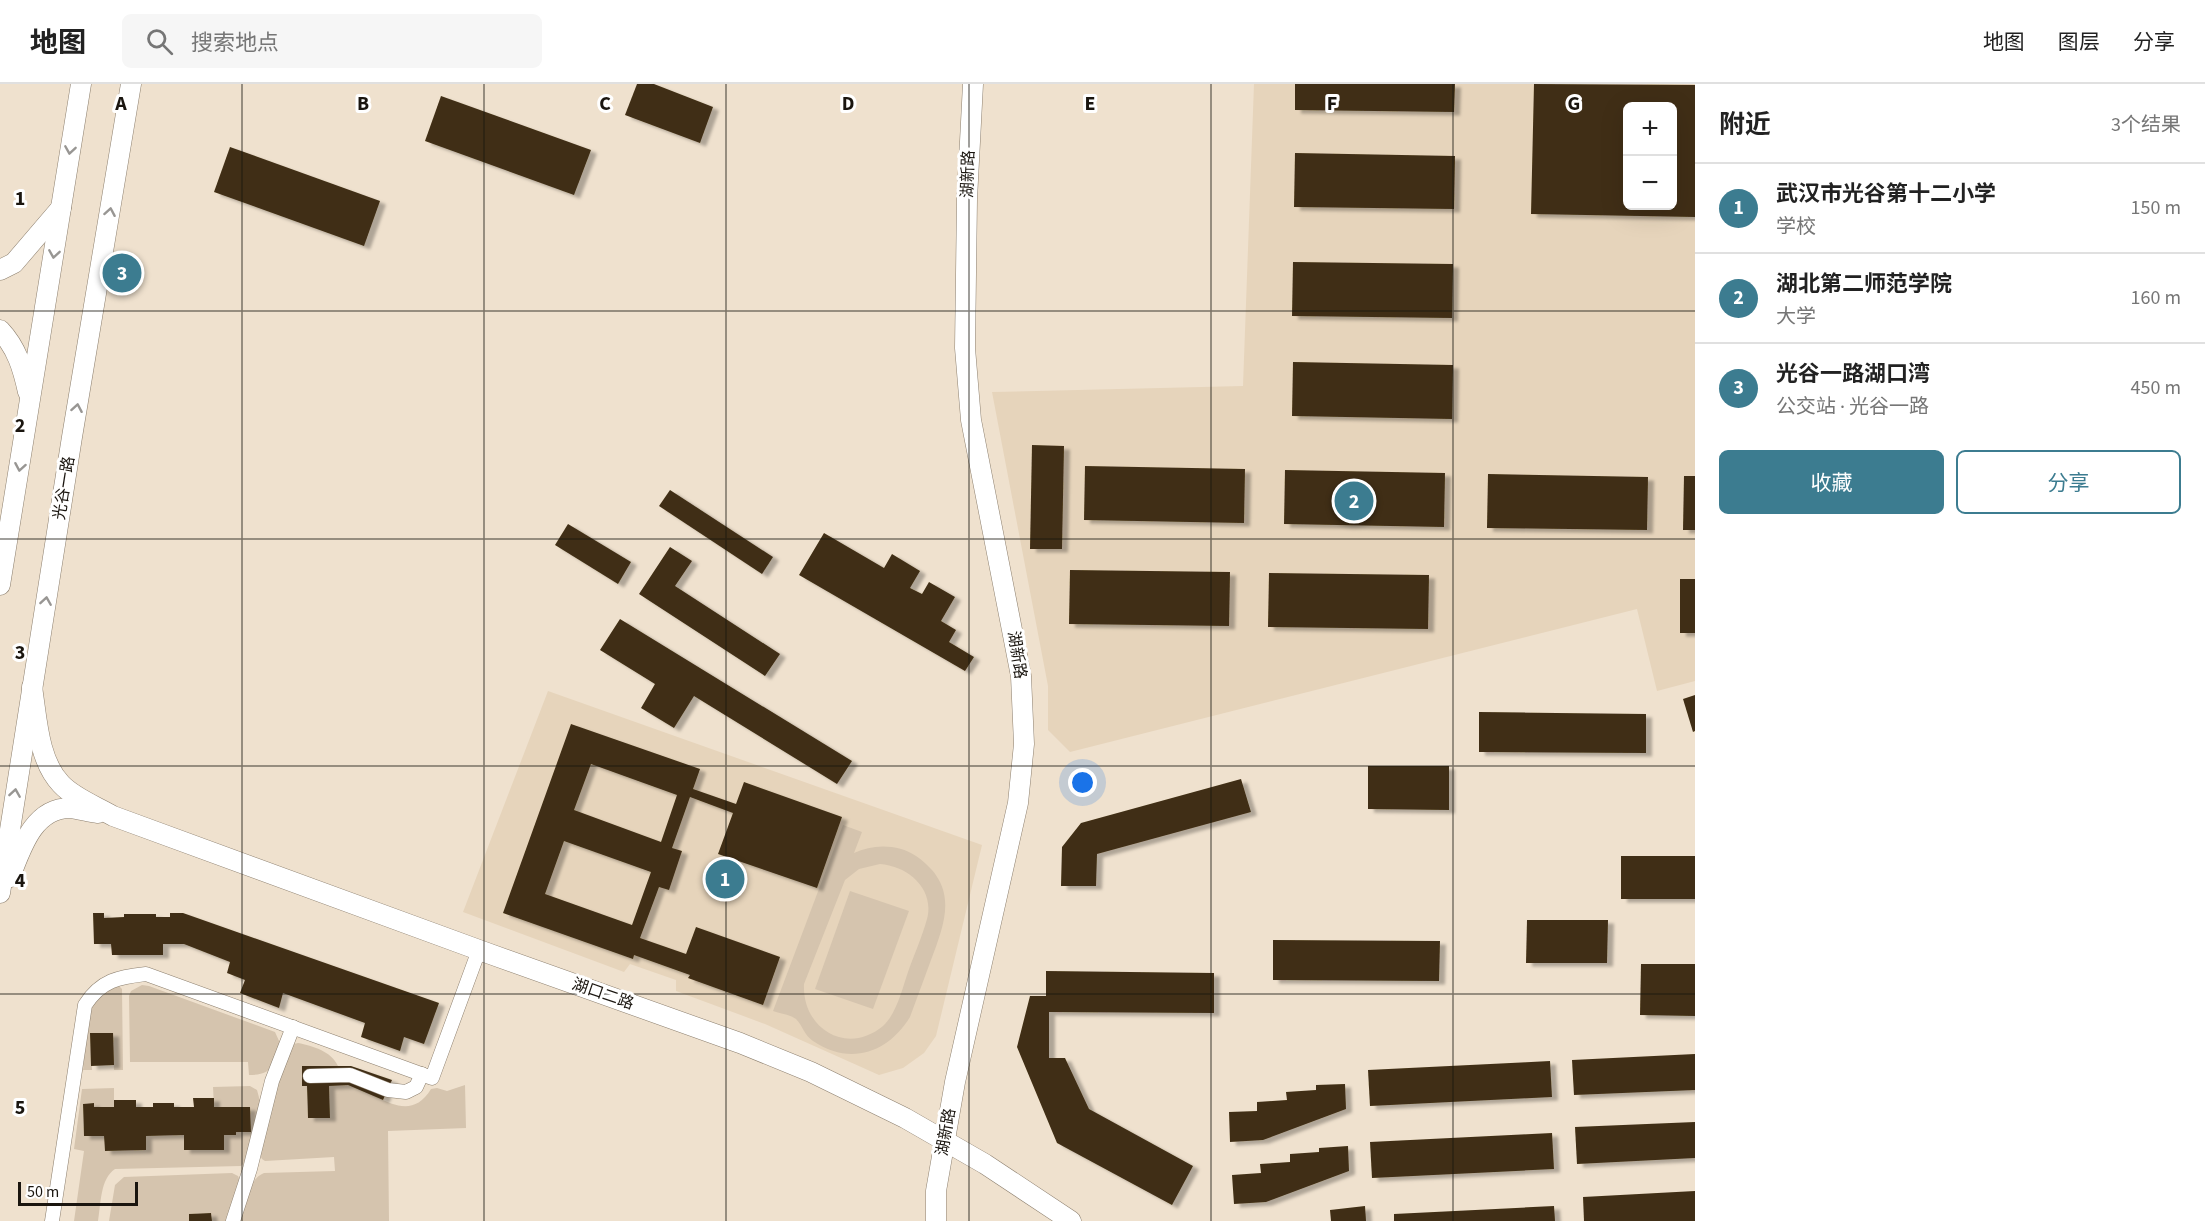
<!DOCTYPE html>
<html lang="zh">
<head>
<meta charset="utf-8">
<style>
	body { margin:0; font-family:"Source Sans 3","Noto Sans SC",sans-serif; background:#f6f6f6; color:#222 }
	.controls { position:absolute; right:18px; top:18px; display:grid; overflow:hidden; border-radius:9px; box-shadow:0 6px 24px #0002 }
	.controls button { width:54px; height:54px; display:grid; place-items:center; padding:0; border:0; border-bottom:2px solid #e0e0e0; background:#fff; color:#222; font:30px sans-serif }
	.scale { position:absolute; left:18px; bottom:15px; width:120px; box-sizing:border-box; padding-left:6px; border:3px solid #1a150f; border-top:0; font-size:16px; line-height:21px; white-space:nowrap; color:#1a150f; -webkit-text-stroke:4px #fff; paint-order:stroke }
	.you { position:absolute; left:1083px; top:699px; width:21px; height:21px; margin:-15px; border:4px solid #fff; border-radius:50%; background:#1a73e8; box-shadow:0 0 0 9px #1a73e833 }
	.badge { display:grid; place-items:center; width:39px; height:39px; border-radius:50%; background:#3c7c90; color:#fff; font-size:20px; font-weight:700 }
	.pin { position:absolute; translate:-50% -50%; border:3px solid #fff; box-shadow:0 2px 6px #0006 }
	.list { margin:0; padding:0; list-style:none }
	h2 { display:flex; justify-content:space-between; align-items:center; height:78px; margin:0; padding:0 24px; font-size:26px }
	h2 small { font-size:20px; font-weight:400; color:#767676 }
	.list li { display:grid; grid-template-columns:39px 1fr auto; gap:18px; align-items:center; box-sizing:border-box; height:90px; padding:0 24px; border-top:2px solid #e0e0e0 }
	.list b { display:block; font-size:22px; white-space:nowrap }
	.list p { margin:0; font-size:20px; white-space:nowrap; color:#767676 }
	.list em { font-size:20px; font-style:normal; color:#767676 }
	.actions { display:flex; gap:12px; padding:18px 24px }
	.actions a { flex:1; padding:14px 0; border:2px solid #3c7c90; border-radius:9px; text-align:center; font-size:21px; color:#3c7c90 }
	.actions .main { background:#3c7c90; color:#fff }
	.icon { flex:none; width:33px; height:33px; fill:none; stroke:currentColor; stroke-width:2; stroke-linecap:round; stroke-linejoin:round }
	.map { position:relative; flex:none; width:1695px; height:1137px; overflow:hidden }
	header { display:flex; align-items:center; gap:36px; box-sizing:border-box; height:84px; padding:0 30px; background:#fff; border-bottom:2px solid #e0e0e0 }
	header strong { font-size:28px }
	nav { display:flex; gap:33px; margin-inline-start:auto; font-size:21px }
	.search { width:420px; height:54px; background:#f6f6f6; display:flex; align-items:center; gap:15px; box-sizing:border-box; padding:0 21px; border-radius:9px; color:#767676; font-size:22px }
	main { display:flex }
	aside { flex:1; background:#fff }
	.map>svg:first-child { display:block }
	.built { fill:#e6d4bb; fill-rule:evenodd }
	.green { fill:#d5c4ae; fill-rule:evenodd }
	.building { fill:#412f14; fill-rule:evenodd; filter:url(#shadow) }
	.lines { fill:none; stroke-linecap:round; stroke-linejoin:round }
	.street-casing { stroke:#8c7f6e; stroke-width:15 }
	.secondary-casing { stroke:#8c7f6e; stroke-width:21 }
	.street { stroke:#fff; stroke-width:14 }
	.secondary { stroke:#fff; stroke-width:20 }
	.oneway { stroke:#989693 }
	.grid { fill:none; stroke:#1a150f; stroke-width:1.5; stroke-opacity:0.55 }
	.labels { text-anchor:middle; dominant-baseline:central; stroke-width:6; stroke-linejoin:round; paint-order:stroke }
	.street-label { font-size:16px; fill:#1a150f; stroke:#fff }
	.grid-label { font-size:20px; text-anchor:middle; font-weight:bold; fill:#1a150f; stroke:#fff; stroke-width:6; stroke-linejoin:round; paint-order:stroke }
</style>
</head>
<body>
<header>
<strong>地图</strong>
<div class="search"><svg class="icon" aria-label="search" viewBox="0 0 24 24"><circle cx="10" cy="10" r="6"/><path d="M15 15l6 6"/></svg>搜索地点</div>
<nav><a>地图</a><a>图层</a><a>分享</a></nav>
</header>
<main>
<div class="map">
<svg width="1695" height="1137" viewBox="0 0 1695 1137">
	<defs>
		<filter id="shadow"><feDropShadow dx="6" dy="3.5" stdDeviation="1.5" flood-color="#0004"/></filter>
	</defs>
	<rect width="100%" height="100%" fill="#efe1ce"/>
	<g class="built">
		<path d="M1254,0H1695V597L1657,607L1637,525L1070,668L1048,646V602L992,308L1243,302ZM1628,22H1672V122H1628Z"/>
		<path d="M548,607L982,761L936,952L924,969L903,984L879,991L765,940L676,907V896L630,880L624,888L463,828Z"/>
	</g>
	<g class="green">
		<path d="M843,741L862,748L854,769C873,760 898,760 916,772C959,802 946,836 931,876C924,895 917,914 910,933C888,969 850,982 813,957C804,951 803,942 796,935C791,931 779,929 773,927ZM880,780C908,782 935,805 927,835C922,853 914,871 908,888C902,905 897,929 883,942C847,972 802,945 804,900L845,796L859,785Z"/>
		<path d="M850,807L909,827L873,925L815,905Z"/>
		<path d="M117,900L122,905L123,986H114L112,949L90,950L92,986H83L90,921L97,910Z"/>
		<path d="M142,901L149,902L275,948L280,959C272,980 275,991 249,991L248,978H130L129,912L131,907Z"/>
		<path d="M298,959C313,962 331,967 338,982H302V1002H307L308,1034H330L329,1002C335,1001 342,1000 348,1001C376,1007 408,1043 431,1005L437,1004L447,1007L465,1001L466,1044L388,1047L389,1137H240C245,1121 247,1096 264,1089L335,1087L334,1073L265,1077L262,1075L259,1069C268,1034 273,991 294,960Z"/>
		<path d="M250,1002L257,1006L261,1021L245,1078L241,1082L115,1085C100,1095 101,1120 98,1137H74L84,1067L74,1065L82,1005L114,1004V1023H94V1019L83,1020L84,1052H104L105,1067L146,1066V1052L184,1051V1066H223L224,1051L236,1048H251L250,1023H214L213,1003Z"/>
		<path d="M232,1089L238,1092L240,1097L227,1137H212L211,1129L189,1130V1137H109L115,1101L124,1093Z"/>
	</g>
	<g class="building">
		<path d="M637,0H654L713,23L700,59L625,31Z"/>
		<path d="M1295,0H1455L1454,28L1295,26Z"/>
		<path d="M1534,0L1695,1V133L1531,130ZM1628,22H1672V122H1628Z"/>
		<path d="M441,12L591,66L574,111L425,57Z"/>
		<path d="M230,63L380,117L364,162L214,108Z"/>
		<path d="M1295,69L1455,72L1454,125L1294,123Z"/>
		<path d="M1293,178L1453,180L1452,234L1292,232Z"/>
		<path d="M1293,278L1453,281L1452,335L1292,332Z"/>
		<path d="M1032,361L1064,362L1062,465H1030Z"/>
		<path d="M1085,382L1245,385L1244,439L1084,436Z"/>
		<path d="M1285,386L1445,389L1444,443L1284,440Z"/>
		<path d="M1488,390L1648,393L1647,446L1487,444Z"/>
		<path d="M1684,392H1695V446H1683Z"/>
		<path d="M670,406L773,473L762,490L659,422Z"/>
		<path d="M568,440L631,478L618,500L555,461Z"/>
		<path d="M824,449L884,484L892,470L920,487L910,504L922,510L929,498L955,513L941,537L956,546L949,558L974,573L965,587L799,491Z"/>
		<path d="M670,463L692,477L675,502L780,570L765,592L639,510Z"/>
		<path d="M1070,486L1230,488L1229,542L1069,540Z"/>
		<path d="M1269,489L1429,491L1428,545L1268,543Z"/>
		<rect x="1680" y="495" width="15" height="54"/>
		<path d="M620,535L852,677L837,700L694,612L674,644L641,624L655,600L600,566Z"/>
		<path d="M1695,611V647L1693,648L1683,615Z"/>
		<path d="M1479,628L1646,630V669L1479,668Z"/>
		<path d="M571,640L700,685L693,705L736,720L744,698L842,733L817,804L718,770L733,729L690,713L672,764L682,767L669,806L659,803L640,854L686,870L696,843L780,873L763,921L688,894L690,891L634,871L633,875L503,829ZM591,680L677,711L661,758L574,726ZM564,757L651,788L632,841L545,810Z"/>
		<path d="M1368,682H1449V726L1368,725Z"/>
		<path d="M1241,695L1251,728L1097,770L1096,802H1061L1062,763L1081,739Z"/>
		<rect x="1621" y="772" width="74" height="43"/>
		<path d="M93,829H104V834L124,833V830H156V833H170V829H183L439,919L424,960L404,953L400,967L361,953L365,939L283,909L279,924L240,909L245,896L227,889L230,878L184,860H163V871H112L111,860H94Z"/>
		<path d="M1527,836H1608L1607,879H1526Z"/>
		<path d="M1273,856L1440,857L1439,897L1273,896Z"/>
		<path d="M1641,880H1695V932L1640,931Z"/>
		<path d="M1046,887L1214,889V929L1049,928V974H1065L1089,1025L1193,1082L1172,1121L1057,1059L1017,963L1030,912H1046Z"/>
		<path d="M90,949H113L114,981L91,982Z"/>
		<path d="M1695,970V1006L1574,1011L1572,976Z"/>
		<path d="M1550,977L1552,1013L1370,1022L1368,986Z"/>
		<path d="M302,982H351L392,996L383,1016L348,1001L329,1002L330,1034H308L307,1002H302Z"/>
		<path d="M1345,1000L1346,1025L1263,1056L1230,1058L1229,1028L1257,1027V1018L1287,1016L1286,1008L1316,1006V1001Z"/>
		<path d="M193,1014H214V1023H250L251,1048H236V1051H224V1066H184V1051L146,1052V1066L105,1067L104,1052H84L83,1020L94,1019V1023H114V1016H136V1023H153V1019H174V1023H194Z"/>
		<path d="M1695,1038V1074L1577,1080L1575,1043Z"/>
		<path d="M1552,1049L1554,1085L1372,1094L1370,1058Z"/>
		<path d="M1348,1062L1349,1087L1266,1118L1234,1120L1232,1091L1261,1089L1260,1080L1290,1078V1070L1319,1068V1064Z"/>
		<path d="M1695,1107V1137H1584L1583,1113Z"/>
		<path d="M1365,1122L1366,1137H1331L1330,1126Z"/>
		<path d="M1554,1122L1555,1137H1394V1130Z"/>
		<path d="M211,1129L212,1137H189V1130Z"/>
	</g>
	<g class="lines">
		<g class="street-casing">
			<g id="street">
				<path d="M310,992L350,991L388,1006L406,1008L416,1003L422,990"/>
				<path d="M52,1137L85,921C101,896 119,893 146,890L432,994L479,866"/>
				<path d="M233,1137L250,1085L272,997L293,943"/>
			</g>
		</g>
		<g class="secondary-casing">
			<g id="secondary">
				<path d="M0,186L14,179L61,124"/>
				<path d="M0,246C17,264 23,285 28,308"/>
				<path d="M0,501L81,0"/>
				<path d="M32,603C37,634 38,676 61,700C74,714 96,722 113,732L479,866L740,959L811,988L905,1034L985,1080L1071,1137"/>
				<path d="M10,793C21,765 33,724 70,724C79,725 89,728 98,729"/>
				<path d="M0,809L72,353L131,0"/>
				<path d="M936,1137V1107L955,998L1018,719L1024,660L1021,592L971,336L965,264L967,115L973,0"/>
			</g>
		</g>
		<use href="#street" class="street"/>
		<use href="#secondary" class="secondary"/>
	</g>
	<defs><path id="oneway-chevron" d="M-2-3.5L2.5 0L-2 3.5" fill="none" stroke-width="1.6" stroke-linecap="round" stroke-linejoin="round" transform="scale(1.5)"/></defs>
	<g class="oneway">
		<use href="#oneway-chevron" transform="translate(70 66) rotate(99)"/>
		<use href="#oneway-chevron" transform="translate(110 128) rotate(-80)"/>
		<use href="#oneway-chevron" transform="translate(54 170) rotate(99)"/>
		<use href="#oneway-chevron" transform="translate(77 324) rotate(-80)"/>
		<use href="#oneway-chevron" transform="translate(20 383) rotate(100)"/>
		<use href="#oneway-chevron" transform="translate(46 517) rotate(-81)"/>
		<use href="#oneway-chevron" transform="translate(15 709) rotate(-81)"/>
	</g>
	<path class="grid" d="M242,0V1137M484,0V1137M726,0V1137M969,0V1137M1211,0V1137M1453,0V1137M0,227H1695M0,455H1695M0,682H1695M0,910H1695"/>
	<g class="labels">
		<g class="street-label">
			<text transform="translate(968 90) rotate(-88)">湖新路</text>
			<text transform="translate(64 404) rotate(-81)">光谷一路</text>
			<text transform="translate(1017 571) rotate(81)">湖新路</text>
			<text transform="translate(603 910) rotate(19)">湖口二路</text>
			<text transform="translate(946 1048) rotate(-80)">湖新路</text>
		</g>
	</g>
	<g class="grid-label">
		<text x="121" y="26">A</text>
		<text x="363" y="26">B</text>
		<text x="605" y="26">C</text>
		<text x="848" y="26">D</text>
		<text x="1090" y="26">E</text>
		<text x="1332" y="26">F</text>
		<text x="1574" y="26">G</text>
		<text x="20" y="121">1</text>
		<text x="20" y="348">2</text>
		<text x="20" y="575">3</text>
		<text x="20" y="803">4</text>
		<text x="20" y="1030">5</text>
	</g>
</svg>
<div class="controls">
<button>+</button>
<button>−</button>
</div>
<div class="scale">50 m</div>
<div class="you"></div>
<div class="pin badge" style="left:725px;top:795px">1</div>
<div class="pin badge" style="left:1354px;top:417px">2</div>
<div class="pin badge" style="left:122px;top:189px">3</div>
</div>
<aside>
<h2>附近<small>3个结果</small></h2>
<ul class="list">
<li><span class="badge">1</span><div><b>武汉市光谷第十二小学</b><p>学校</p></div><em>150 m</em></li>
<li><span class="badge">2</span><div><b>湖北第二师范学院</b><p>大学</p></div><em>160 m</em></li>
<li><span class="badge">3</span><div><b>光谷一路湖口湾</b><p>公交站 · 光谷一路</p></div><em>450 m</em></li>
</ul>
<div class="actions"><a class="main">收藏</a><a>分享</a></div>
</aside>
</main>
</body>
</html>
